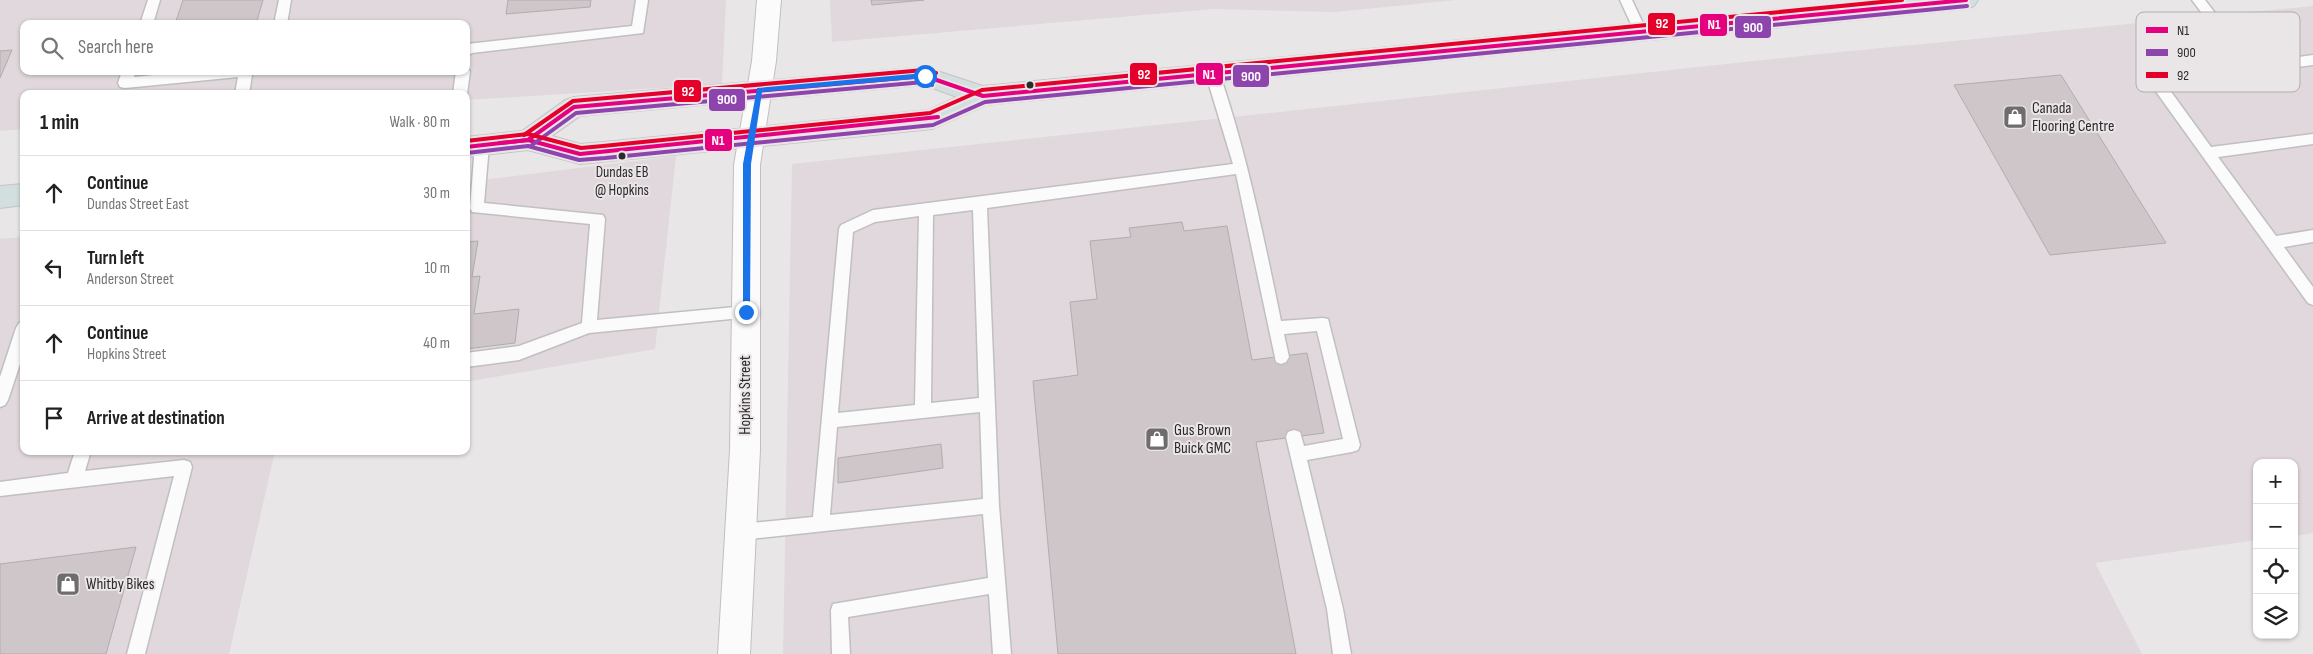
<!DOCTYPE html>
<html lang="en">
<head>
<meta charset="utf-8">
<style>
	body { margin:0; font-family:"Sofia Sans Condensed",sans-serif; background:#f2f2f2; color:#222 }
	.controls { position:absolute; right:15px; bottom:15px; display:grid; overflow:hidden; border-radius:10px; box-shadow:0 1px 4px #0004 }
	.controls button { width:45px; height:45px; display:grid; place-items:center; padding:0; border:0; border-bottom:1px solid #e0e0e0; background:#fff; color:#222; font:25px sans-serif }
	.stop { position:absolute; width:15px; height:15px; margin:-11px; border:4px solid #1a73e8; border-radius:50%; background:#fff }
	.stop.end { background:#1a73e8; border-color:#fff; box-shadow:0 1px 5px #0008 }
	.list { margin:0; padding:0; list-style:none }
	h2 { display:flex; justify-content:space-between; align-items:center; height:65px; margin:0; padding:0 20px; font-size:21px }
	h2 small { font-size:16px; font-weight:400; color:#767676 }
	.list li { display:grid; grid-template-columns:32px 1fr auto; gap:15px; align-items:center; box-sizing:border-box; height:75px; padding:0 20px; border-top:1px solid #e0e0e0 }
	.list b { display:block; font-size:19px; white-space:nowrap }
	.list p { margin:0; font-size:16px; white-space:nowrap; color:#767676 }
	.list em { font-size:16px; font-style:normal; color:#767676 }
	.icon { flex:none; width:28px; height:28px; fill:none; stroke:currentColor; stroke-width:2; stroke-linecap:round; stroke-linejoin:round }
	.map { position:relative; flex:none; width:2313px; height:654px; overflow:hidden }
	.search { position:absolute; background:#fff; box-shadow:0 1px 4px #0004; left:20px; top:20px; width:450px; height:55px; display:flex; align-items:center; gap:12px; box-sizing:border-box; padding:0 18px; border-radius:10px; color:#767676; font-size:19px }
	.panel { position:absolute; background:#fff; box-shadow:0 1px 4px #0004; left:20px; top:90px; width:450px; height:365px; border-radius:10px }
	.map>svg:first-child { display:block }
	.built { fill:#e0d8dc; fill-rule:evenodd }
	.building { fill:#cec6c9; stroke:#afadae }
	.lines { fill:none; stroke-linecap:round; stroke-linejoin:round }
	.lane-casing { stroke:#c1bfbf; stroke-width:3 }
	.secondary-casing { stroke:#c1bfbf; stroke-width:2 }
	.primary-casing { stroke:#c5c4c4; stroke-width:2 }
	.lane { fill:#fcfbfb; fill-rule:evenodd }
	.secondary { fill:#fcfbfb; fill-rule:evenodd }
	.primary { fill:#d3dede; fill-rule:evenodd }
	.bus-1-casing { stroke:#eae5e7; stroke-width:8 }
	.bus-2-casing { stroke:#eae5e7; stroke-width:8 }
	.bus-3-casing { stroke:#eae5e7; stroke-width:8 }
	.bus-1 { stroke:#e5007d; stroke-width:4 }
	.bus-2 { stroke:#8e44ad; stroke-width:4 }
	.bus-3 { stroke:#e4002b; stroke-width:4 }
	.route { fill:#1a73e8 }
	.bus-dot { fill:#2c2a2b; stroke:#eae5e7; stroke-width:2 }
	.labels { text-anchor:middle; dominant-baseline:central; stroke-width:4; stroke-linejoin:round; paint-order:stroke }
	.bus-label { font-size:15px; fill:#2c2a2b; stroke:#eae5e7 }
	.poi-label { font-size:16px; fill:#2c2a2b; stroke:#eae5e7; text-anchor:start }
	.street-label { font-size:16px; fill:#2c2a2b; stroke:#eae5e7 }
	.key { fill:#eae5e7; stroke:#b1adaf; stroke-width:1 }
	.key-label { font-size:14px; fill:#2c2a2b }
	.line-badge { stroke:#eae5e7; stroke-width:2 }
	.badge-label { font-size:14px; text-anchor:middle; font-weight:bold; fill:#fff }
</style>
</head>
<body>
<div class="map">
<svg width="2313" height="654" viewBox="0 0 2313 654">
	<rect width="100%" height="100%" fill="#e9e6e7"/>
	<g class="built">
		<path d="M0,0H726L722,84L466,100V94H24V129L0,131ZM24,24H466V71H24Z"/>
		<path d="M830,0H1456L1335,12L1213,9L832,42Z"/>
		<path d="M2313,6V533L2294,536V463H2257V540L2095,563L2142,654H783L792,164L1830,53Z"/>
		<path d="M676,156L655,349L466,382V182Z"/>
		<path d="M24,237V451H275L229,654H0V239Z"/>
	</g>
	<g class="building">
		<path d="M183,0H263L256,24H175Z"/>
		<path d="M508,0H591L590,7L506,14Z"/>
		<path d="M871,0H924L872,5Z"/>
		<path d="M12,50L0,78V51Z"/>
		<path d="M2061,75L2166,243L2050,255L1954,85Z"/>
		<path d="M1182,222L1184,231L1227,226L1252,360L1307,353L1324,433L1256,442L1296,654H1058L1033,381L1078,375L1070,302L1097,299L1090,241L1131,237L1129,228Z"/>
		<path d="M478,241L472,277L480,276L474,314L519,309L515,343L466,349V242Z"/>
		<path d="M941,444L943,468L838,483V458Z"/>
		<path d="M136,547L106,654H0V564Z"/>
	</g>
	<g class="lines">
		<g class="lane-casing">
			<g id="lane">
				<path d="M148,0H160L153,24H140Z"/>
				<path d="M279,0H291L287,24H274Z"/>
				<path d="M636,0H648L643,33L472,53L466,57L467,44L632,26Z"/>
				<path d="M1620,0H1632L1647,32L1646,35H1636Z"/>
				<path d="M2192,0H2205L2254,63L2313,55V65L2251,73L2169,89L2211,147L2313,134V144L2218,157L2276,236L2313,230V242L2284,247L2313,287V305L2308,303L2152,86L2154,82L2159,81L2241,65Z"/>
				<path d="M466,67L470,71L467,94H453L456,71H466Z"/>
				<path d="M1213,70L1218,71L1220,75C1247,155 1264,238 1281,321L1323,318L1328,319L1360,445L1358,450L1352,452L1307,460L1343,609L1351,654H1333L1327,609L1286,437L1288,432L1294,430L1300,432L1304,446L1343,439L1317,331L1284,334L1289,357L1286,362L1281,364L1276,362L1236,174L987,208L999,506L1011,654H993L989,594L848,617L850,654H832L831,610L833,604L988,578L983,514L740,540L734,537L732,532L734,527L740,524L813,517L839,229L841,225L873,210L1233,164L1206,75L1208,71ZM973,210L979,398L931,403L933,215ZM919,216L915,405L838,413L853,232L875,222ZM980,412L983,499L830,515L837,427Z"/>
				<path d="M122,71H136L134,77L194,71H255L252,75L249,94H235L238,77L125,88L120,87L118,83Z"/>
				<path d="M482,140L487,141L489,145L484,203L603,215L605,219L597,320L746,306L751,307L753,312L751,317L589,333L519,360L466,367V353L519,346L582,323L590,224L472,212L470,208L475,145L477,141Z"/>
				<path d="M24,322V352L8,400L5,405L0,407V377L16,328L19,323Z"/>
				<path d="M75,451H91L85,471L184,460L190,462L192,467L145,654H127L174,476L0,496V482L68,473Z"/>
			</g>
		</g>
		<g class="secondary-casing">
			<path id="secondary" d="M757,0H781L776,61L760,165V450L750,654H718L730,450L734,165L752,61Z"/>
		</g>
		<g class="primary-casing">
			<g id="primary">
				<path d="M1877,0H1978L1974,6L1966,9L986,105L932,129L580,164L528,150L466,157V137L522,131L565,100L574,97L925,67L983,86ZM924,85L957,97L929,110L604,142L580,144L552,136L580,116Z"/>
				<path d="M24,184V205L0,208V186Z"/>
			</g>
		</g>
		<use href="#lane" class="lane"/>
		<use href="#secondary" class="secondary"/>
		<use href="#primary" class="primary"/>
		<g class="bus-1-casing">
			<g id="bus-1">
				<path d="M500,143L528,140L580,154L938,117"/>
				<path d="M466,147L528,140L574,107L925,76L983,96L1966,0"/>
			</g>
		</g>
		<g class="bus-2-casing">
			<g id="bus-2">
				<path d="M532,145L576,113L924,82L932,85"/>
				<path d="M467,153L528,146L579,160L605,158L933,125L985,102L1967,6"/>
			</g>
		</g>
		<g class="bus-3-casing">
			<g id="bus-3">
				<path d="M524,135L573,101L924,70L936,73"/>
				<path d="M466,141L528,134L581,148L603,146L930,113L982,90L1902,0"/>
			</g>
		</g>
		<use href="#bus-1" class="bus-1"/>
		<use href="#bus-2" class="bus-2"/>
		<use href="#bus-3" class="bus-3"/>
	</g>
	<path class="route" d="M925,73L928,76L925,78L762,92L751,164L750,312L749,314H743V164L757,88Z"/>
	<defs>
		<g id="shop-square" transform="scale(1.25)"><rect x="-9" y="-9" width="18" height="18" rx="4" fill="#6e6c6d" stroke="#eae5e7"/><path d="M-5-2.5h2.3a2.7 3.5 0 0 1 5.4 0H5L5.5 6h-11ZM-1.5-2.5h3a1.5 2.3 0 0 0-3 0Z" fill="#fff"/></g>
	</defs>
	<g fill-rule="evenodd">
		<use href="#shop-square" x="2015" y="117"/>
		<use href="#shop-square" x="1157" y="439"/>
		<use href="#shop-square" x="68" y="584"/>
	</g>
	<g class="bus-dot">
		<circle cx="1030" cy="85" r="4.5"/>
		<circle cx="622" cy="156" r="4.5"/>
	</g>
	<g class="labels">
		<g class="bus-label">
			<text x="622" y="172">Dundas EB<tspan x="622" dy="18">@ Hopkins</tspan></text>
		</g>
		<g class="poi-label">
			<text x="2032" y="108">Canada<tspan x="2032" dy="18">Flooring Centre</tspan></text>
			<text x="1174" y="430">Gus Brown<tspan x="1174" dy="18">Buick GMC</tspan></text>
			<text x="86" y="584">Whitby Bikes</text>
		</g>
		<g class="street-label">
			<text transform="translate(745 395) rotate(-90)">Hopkins Street</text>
		</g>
	</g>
	<rect x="2136" y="12" width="164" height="80" rx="8" class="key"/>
	<rect x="2146" y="27" width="22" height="6" fill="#e5007d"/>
	<rect x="2146" y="49" width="22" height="7" fill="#8e44ad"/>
	<rect x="2146" y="72" width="22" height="6" fill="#e4002b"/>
	<g class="key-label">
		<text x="2177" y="35">N1</text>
		<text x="2177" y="57">900</text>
		<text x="2177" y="80">92</text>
	</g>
	<g class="line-badge">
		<rect x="1647" y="12" width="29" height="24" rx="5" fill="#e4002b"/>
		<rect x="1699" y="13" width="29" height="24" rx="5" fill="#e5007d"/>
		<rect x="1734" y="15" width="38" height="24" rx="5" fill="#8e44ad"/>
		<rect x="1195" y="62" width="29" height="24" rx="5" fill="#e5007d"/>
		<rect x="1129" y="62" width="29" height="24" rx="5" fill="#e4002b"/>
		<rect x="1232" y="64" width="38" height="24" rx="5" fill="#8e44ad"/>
		<rect x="673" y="79" width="29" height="24" rx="5" fill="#e4002b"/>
		<rect x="708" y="88" width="38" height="24" rx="5" fill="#8e44ad"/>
		<rect x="704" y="128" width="29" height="24" rx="5" fill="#e5007d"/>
	</g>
	<g class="badge-label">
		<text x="1662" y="28">92</text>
		<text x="1714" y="29">N1</text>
		<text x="1753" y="32">900</text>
		<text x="1209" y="79">N1</text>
		<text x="1144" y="79">92</text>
		<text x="1251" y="81">900</text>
		<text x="688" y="96">92</text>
		<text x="727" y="104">900</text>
		<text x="718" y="145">N1</text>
	</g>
</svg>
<div class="controls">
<button>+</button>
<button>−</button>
<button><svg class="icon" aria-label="locate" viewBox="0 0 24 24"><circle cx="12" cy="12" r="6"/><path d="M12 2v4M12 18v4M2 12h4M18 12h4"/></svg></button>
<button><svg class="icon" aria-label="layers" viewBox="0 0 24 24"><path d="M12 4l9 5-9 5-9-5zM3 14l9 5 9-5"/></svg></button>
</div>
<div class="stop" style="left:925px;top:76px"></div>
<div class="stop end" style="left:746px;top:312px"></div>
<div class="search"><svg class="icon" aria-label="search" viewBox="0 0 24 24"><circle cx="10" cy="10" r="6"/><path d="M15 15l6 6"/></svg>Search here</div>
<section class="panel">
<h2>1 min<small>Walk · 80 m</small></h2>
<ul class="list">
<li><svg class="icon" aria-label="ahead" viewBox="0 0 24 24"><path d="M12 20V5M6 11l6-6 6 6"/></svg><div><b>Continue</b><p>Dundas Street East</p></div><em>30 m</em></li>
<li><svg class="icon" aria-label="left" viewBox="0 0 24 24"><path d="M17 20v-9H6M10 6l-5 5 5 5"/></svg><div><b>Turn left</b><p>Anderson Street</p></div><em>10 m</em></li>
<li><svg class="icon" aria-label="ahead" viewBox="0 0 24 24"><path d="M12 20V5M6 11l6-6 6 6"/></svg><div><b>Continue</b><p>Hopkins Street</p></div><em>40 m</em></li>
<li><svg class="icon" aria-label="arrive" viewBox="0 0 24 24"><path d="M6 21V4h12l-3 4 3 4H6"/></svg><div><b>Arrive at destination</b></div></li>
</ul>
</section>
</div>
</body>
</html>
